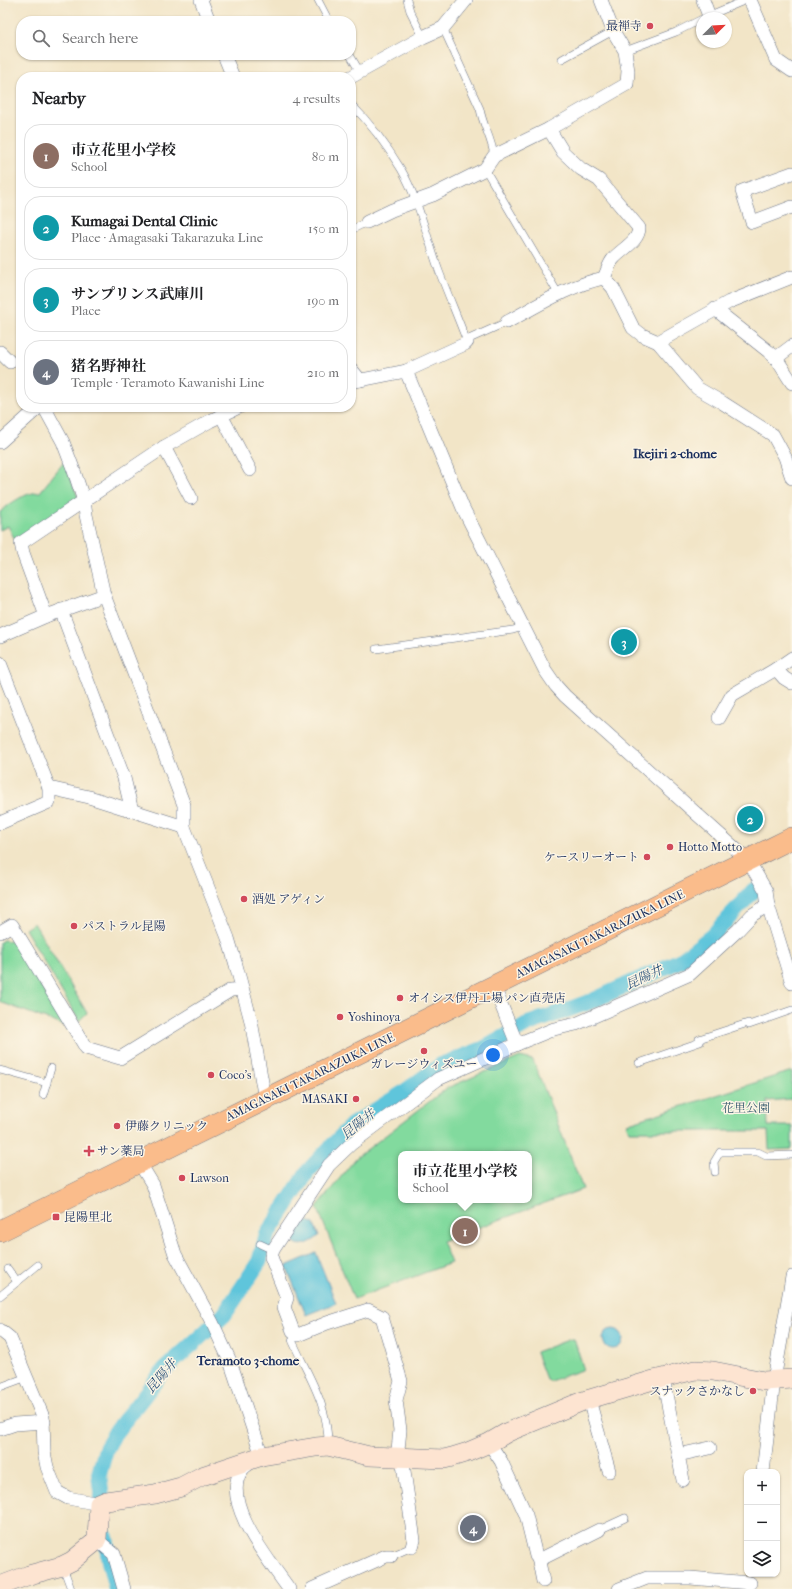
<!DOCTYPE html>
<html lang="en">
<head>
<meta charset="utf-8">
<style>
	body { margin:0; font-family:"IM FELL French Canon","Noto Serif JP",serif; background:#f2f2f2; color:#202124 }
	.controls { position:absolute; right:12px; bottom:12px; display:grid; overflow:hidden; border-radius:8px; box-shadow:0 1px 3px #0004 }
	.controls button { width:36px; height:36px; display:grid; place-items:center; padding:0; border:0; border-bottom:1px solid #e0e0e0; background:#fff; color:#202124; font:20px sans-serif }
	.compass { position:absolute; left:696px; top:12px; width:36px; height:36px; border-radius:50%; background:#fff; box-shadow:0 1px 3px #0004; rotate:66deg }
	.you { position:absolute; left:493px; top:1055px; width:14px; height:14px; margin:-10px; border:3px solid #fff; border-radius:50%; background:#1a73e8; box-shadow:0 0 0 6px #1a73e833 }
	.badge { display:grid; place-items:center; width:26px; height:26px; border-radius:50%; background:#2563eb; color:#fff; font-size:13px; font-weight:700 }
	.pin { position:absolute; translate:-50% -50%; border:2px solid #fff; box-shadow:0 1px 4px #0006 }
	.popup { position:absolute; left:398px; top:1151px; width:134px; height:52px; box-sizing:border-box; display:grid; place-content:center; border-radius:8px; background:#fff; filter:drop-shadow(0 1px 3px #0005); font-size:13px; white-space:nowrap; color:#757577 }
	.popup b { font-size:15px; color:#202124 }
	.popup::after { content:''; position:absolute; left:50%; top:100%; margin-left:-8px; border:8px solid transparent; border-top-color:#fff }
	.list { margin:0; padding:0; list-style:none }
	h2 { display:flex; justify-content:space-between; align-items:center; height:52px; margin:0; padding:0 16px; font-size:17px }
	h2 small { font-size:13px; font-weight:400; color:#757577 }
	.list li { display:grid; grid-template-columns:26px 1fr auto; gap:12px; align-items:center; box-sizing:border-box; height:64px; margin:0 8px 8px; padding:0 8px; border:1px solid #e0e0e0; border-radius:16px }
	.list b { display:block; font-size:15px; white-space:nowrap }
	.list p { margin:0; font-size:13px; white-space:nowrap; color:#757577 }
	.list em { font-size:13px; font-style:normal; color:#757577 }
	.icon { flex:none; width:22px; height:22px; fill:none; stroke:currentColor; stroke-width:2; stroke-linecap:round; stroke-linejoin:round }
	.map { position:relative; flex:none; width:792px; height:1589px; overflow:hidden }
	.search { position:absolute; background:#fff; box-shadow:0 1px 3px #0004; left:16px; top:16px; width:340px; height:44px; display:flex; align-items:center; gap:10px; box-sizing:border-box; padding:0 14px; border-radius:16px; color:#757577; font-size:15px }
	.panel { position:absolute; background:#fff; box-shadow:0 1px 3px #0004; left:16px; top:72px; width:340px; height:340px; border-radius:16px }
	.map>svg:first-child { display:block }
	.green { fill:#82da9e; stroke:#4e847e; fill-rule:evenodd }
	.water { fill:#5ec5db; stroke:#3c7a9c }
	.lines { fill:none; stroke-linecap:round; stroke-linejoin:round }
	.canal { stroke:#5ec5db; stroke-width:16 }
	.lane-casing { stroke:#666f83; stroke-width:8 }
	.street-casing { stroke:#666f83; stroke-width:14 }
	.secondary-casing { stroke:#666f83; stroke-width:20 }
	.primary-casing { stroke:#666f83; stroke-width:22 }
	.lane { stroke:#fff; stroke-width:7 }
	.street { stroke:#fff; stroke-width:13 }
	.secondary { stroke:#fde4d1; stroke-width:19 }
	.primary { stroke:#fabc8b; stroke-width:21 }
	.poi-dot { fill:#d1495b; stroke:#fcf5e5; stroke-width:1.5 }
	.labels { text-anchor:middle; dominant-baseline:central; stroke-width:3; stroke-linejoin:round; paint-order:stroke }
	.poi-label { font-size:12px; fill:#1b2f5e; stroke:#fcf5e5; text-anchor:start }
	.street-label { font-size:12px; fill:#1b2f5e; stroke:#fcf5e5 }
	.park-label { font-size:12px; fill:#355a6e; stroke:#fcf5e5 }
	.neighbourhood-label { font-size:13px; font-weight:bold; fill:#1b2f5e; stroke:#fcf5e5 }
	.water-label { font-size:13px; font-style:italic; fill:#2c547d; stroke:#fcf5e5 }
</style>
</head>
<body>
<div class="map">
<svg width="792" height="1589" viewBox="0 0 792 1589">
	<rect width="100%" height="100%" fill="#fcf5e5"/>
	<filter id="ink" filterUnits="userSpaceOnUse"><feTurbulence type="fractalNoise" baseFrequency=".025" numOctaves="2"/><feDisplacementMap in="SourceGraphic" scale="8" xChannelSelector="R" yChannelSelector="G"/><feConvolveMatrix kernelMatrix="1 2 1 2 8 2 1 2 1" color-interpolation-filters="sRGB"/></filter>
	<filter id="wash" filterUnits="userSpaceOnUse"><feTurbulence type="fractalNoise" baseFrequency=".012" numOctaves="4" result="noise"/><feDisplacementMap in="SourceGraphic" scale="16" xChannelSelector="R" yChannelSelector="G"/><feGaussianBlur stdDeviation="0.9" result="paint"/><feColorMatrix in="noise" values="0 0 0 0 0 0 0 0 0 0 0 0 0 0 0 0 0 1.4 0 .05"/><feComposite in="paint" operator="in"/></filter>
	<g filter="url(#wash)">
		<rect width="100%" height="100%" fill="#f2e5c7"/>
		<g class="green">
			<path d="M64,462L78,497L75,503L15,540L8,526L0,530V512C12,502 24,493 40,492Z"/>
			<path d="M34,923L87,1013L79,1021L25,929Z"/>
			<path d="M3,940L10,941L15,944L65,1026L0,1002V942Z"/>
			<path d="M520,1057L533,1060L583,1189L442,1241L451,1263L354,1299L317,1207L356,1158L447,1088ZM401,1154H529V1200H401Z"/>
			<path d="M792,1071V1099L767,1101L768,1126H792V1149L769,1150L768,1131H629L626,1124Z"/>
			<path d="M571,1339H574L583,1367L582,1370L550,1381L546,1379L536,1353V1352Z"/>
		</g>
		<g class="water">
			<path d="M308,1221L314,1224L319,1236C312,1242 298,1250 293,1240L303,1223Z"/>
			<path d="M316,1253L336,1303L306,1315L286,1266Z"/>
			<circle cx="613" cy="1339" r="10"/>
		</g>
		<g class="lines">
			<g class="canal">
				<path d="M102,1499L99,1474L106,1449L114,1434L164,1370L224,1315L259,1262L267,1235L308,1171L352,1125L403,1093L441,1065L483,1049L528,1024L592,1001L683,959L713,935L754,890"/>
				<path d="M106,1537L109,1561L116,1589"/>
			</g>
		</g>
	</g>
	<g filter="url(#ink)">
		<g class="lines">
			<g class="lane-casing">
				<g id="lane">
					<path d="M318,0L329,21"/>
					<path d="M407,0L410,11L423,37"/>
					<path d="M708,16L746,0"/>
					<path d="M443,28L480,109C483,126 492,139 494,156"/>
					<path d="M625,51L676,32L702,19"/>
					<path d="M350,55L360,72"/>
					<path d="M562,59L613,31"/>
					<path d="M351,104C370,123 387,146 401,169C419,200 427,238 439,271C448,295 458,318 467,342L469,339L507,322"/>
					<path d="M485,169L559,295"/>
					<path d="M351,230L367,222"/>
					<path d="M376,649L513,630L523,627"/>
					<path d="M639,1063L700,1042L699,1039L748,1023L749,1025L792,1010"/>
					<path d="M0,1070L47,1083"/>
					<path d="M43,1095L51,1068"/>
					<path d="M715,1172L714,1162L720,1152H758L766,1156L792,1155"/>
					<path d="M260,1244L273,1250"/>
					<path d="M8,1269L17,1282"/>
					<path d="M0,1296L38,1265"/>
					<path d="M298,1335L292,1340C308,1376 329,1405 328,1446"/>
					<path d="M0,1387L27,1377"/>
					<path d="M599,1530L625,1518"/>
					<path d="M391,1556L412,1547"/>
					<path d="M63,1567L71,1589"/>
				</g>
			</g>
			<g class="street-casing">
				<g id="street">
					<path d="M201,0L209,21"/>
					<path d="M703,0L709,16"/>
					<path d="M750,0L776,60L792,71"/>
					<path d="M224,55L233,77"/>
					<path d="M351,77L423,37L443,28L466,0"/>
					<path d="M549,129L563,152L581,169L599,180L639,228C639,241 622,249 614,258C609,263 607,272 604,278"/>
					<path d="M792,173L742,191L752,222L792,207"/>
					<path d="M367,222L392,210L433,195L485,169L494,156L549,129L627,84L628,71L625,51L613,31L601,0"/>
					<path d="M715,309L768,351L776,358L792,383"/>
					<path d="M507,322C537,306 570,285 604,278L613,288L633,328L642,335L658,342L697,388L723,403L773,435L785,457L792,478"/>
					<path d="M658,342L729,302L792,277"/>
					<path d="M0,352L10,362"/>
					<path d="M776,358L792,346"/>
					<path d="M351,369L360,380"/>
					<path d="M406,371L465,344L467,342"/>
					<path d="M351,382L406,371L463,508L545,670L556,686L565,696L748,860L766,891L768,905L792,983"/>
					<path d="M44,407L63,442L74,471L84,501L86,515L104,595L184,805V827L228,938L236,965L251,1021L265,1099"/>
					<path d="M221,415L250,470"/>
					<path d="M0,442L39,407"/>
					<path d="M164,447L191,498"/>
					<path d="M61,610L124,778L132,811"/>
					<path d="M46,616L23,553L21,543L164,447L210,421L239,407"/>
					<path d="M0,636L46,616L104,595"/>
					<path d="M0,663L49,788L89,797L184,827"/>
					<path d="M776,669L792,658"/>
					<path d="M719,718L732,695L776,669L784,678L792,683"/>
					<path d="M0,823L49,802V788"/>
					<path d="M0,932L12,925L86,1048L120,1058L231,990L242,989"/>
					<path d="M494,987L517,1044"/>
					<path d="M139,1162L153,1185L175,1254L212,1322L230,1361L262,1456C256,1460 246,1464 242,1470C219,1501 271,1563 289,1589"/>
					<path d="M0,1330L10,1338L43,1417L44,1452L47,1467L57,1492L68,1498L99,1504"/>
					<path d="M663,1379L683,1480"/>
					<path d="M589,1400L609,1471"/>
					<path d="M0,1429L15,1424L44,1422"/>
					<path d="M489,1443L501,1461L526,1515L536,1556C540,1560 541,1574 543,1581"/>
					<path d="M678,1455L710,1448"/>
					<path d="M763,1472L774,1380L792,1277"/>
					<path d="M96,1539L114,1554L124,1589"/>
					<path d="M412,1547L414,1540L403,1464L398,1450L400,1430L396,1400L401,1381L382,1317L368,1310L327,1323L298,1335L293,1331L284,1307L287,1298L271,1257L273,1250L329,1165L351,1144L438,1079L517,1044L554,1029L576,1024L690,974L738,930L752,915L768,905"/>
					<path d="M539,1560L599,1530"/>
					<path d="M312,1589L386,1556H391"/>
					<path d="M619,1589L647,1578H690L750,1583"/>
				</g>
			</g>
			<g class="secondary-casing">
				<path id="secondary" d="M0,1586L29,1575L62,1566L72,1561L95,1542L97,1538L99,1504L106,1501L155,1494L181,1487L202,1476L262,1456L316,1447L328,1446L369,1456L444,1459L452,1457L468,1452L489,1443L508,1432L583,1401L650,1381L695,1370L713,1371L764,1381L792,1379"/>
			</g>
			<g class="primary-casing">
				<path id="primary" d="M0,1231L792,838"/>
			</g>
			<use href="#lane" class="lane"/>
			<use href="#street" class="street"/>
			<use href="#secondary" class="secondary"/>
			<use href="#primary" class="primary"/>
		</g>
	</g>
	<g class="poi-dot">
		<circle cx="650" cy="26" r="4"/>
		<circle cx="670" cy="847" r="4"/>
		<circle cx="647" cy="857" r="4"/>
		<circle cx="244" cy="899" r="4"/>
		<circle cx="74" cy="926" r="4"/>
		<circle cx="400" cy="998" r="4"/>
		<circle cx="340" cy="1017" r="4"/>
		<circle cx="424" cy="1051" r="4"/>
		<circle cx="211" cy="1075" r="4"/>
		<circle cx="356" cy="1099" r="4"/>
		<circle cx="117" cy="1126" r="4"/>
		<path d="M87 1145h4v4h4v4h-4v4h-4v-4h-4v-4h4z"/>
		<circle cx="182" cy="1178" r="4"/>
		<rect x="52" y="1213" width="8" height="8" rx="2"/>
		<circle cx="753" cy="1391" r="4"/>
	</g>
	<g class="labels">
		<g class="poi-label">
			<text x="642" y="26" text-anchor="end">最禅寺</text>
			<text x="678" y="847">Hotto Motto</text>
			<text x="639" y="857" text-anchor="end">ケースリーオート</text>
			<text x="252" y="899">酒処 アゲィン</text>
			<text x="82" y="926">パストラル昆陽</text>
			<text x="408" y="998">オイシス伊丹工場 パン直売店</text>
			<text x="348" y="1017">Yoshinoya</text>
			<text x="424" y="1064" text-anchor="middle">ガレージウィズユー</text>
			<text x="219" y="1075">Coco's</text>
			<text x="348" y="1099" text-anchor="end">MASAKI</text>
			<text x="125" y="1126">伊藤クリニック</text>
			<text x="97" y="1151">サン薬局</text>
			<text x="190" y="1178">Lawson</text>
			<text x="64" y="1217">昆陽里北</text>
			<text x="745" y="1391" text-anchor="end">スナックさかなし</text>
		</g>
		<g class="street-label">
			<text transform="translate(600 934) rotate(-26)">AMAGASAKI TAKARAZUKA LINE</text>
			<text transform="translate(310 1077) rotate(-26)">AMAGASAKI TAKARAZUKA LINE</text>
		</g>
		<g class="park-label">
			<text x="746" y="1108">花里公園</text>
		</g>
		<g class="neighbourhood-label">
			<text x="675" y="453">Ikejiri 2-chome</text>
			<text x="248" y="1360">Teramoto 3-chome</text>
		</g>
		<g class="water-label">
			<text transform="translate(644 977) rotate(-25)">昆陽井</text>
			<text transform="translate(358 1124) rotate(-39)">昆陽井</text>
			<text transform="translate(161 1376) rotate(-49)">昆陽井</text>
		</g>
	</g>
</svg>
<div class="controls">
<button>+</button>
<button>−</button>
<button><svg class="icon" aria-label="layers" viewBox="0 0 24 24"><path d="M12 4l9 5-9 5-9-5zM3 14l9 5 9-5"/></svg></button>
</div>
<svg class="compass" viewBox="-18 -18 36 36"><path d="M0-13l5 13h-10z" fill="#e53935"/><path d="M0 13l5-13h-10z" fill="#757577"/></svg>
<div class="you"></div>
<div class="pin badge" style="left:465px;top:1231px;background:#8d6e63">1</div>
<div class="popup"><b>市立花里小学校</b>School</div>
<div class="pin badge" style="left:750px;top:819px;background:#0f9aa8">2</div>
<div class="pin badge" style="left:624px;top:642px;background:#0f9aa8">3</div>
<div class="pin badge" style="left:473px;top:1528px;background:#6b7280">4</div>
<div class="search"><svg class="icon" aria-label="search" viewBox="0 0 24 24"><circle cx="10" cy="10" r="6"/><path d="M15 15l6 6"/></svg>Search here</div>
<section class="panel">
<h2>Nearby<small>4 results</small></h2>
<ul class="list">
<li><span class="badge" style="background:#8d6e63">1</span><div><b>市立花里小学校</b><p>School</p></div><em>80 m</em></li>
<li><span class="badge" style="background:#0f9aa8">2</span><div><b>Kumagai Dental Clinic</b><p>Place · Amagasaki Takarazuka Line</p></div><em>150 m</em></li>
<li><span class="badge" style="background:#0f9aa8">3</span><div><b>サンプリンス武庫川</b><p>Place</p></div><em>190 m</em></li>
<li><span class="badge" style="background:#6b7280">4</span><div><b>猪名野神社</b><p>Temple · Teramoto Kawanishi Line</p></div><em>210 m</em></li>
</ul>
</section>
</div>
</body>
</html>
